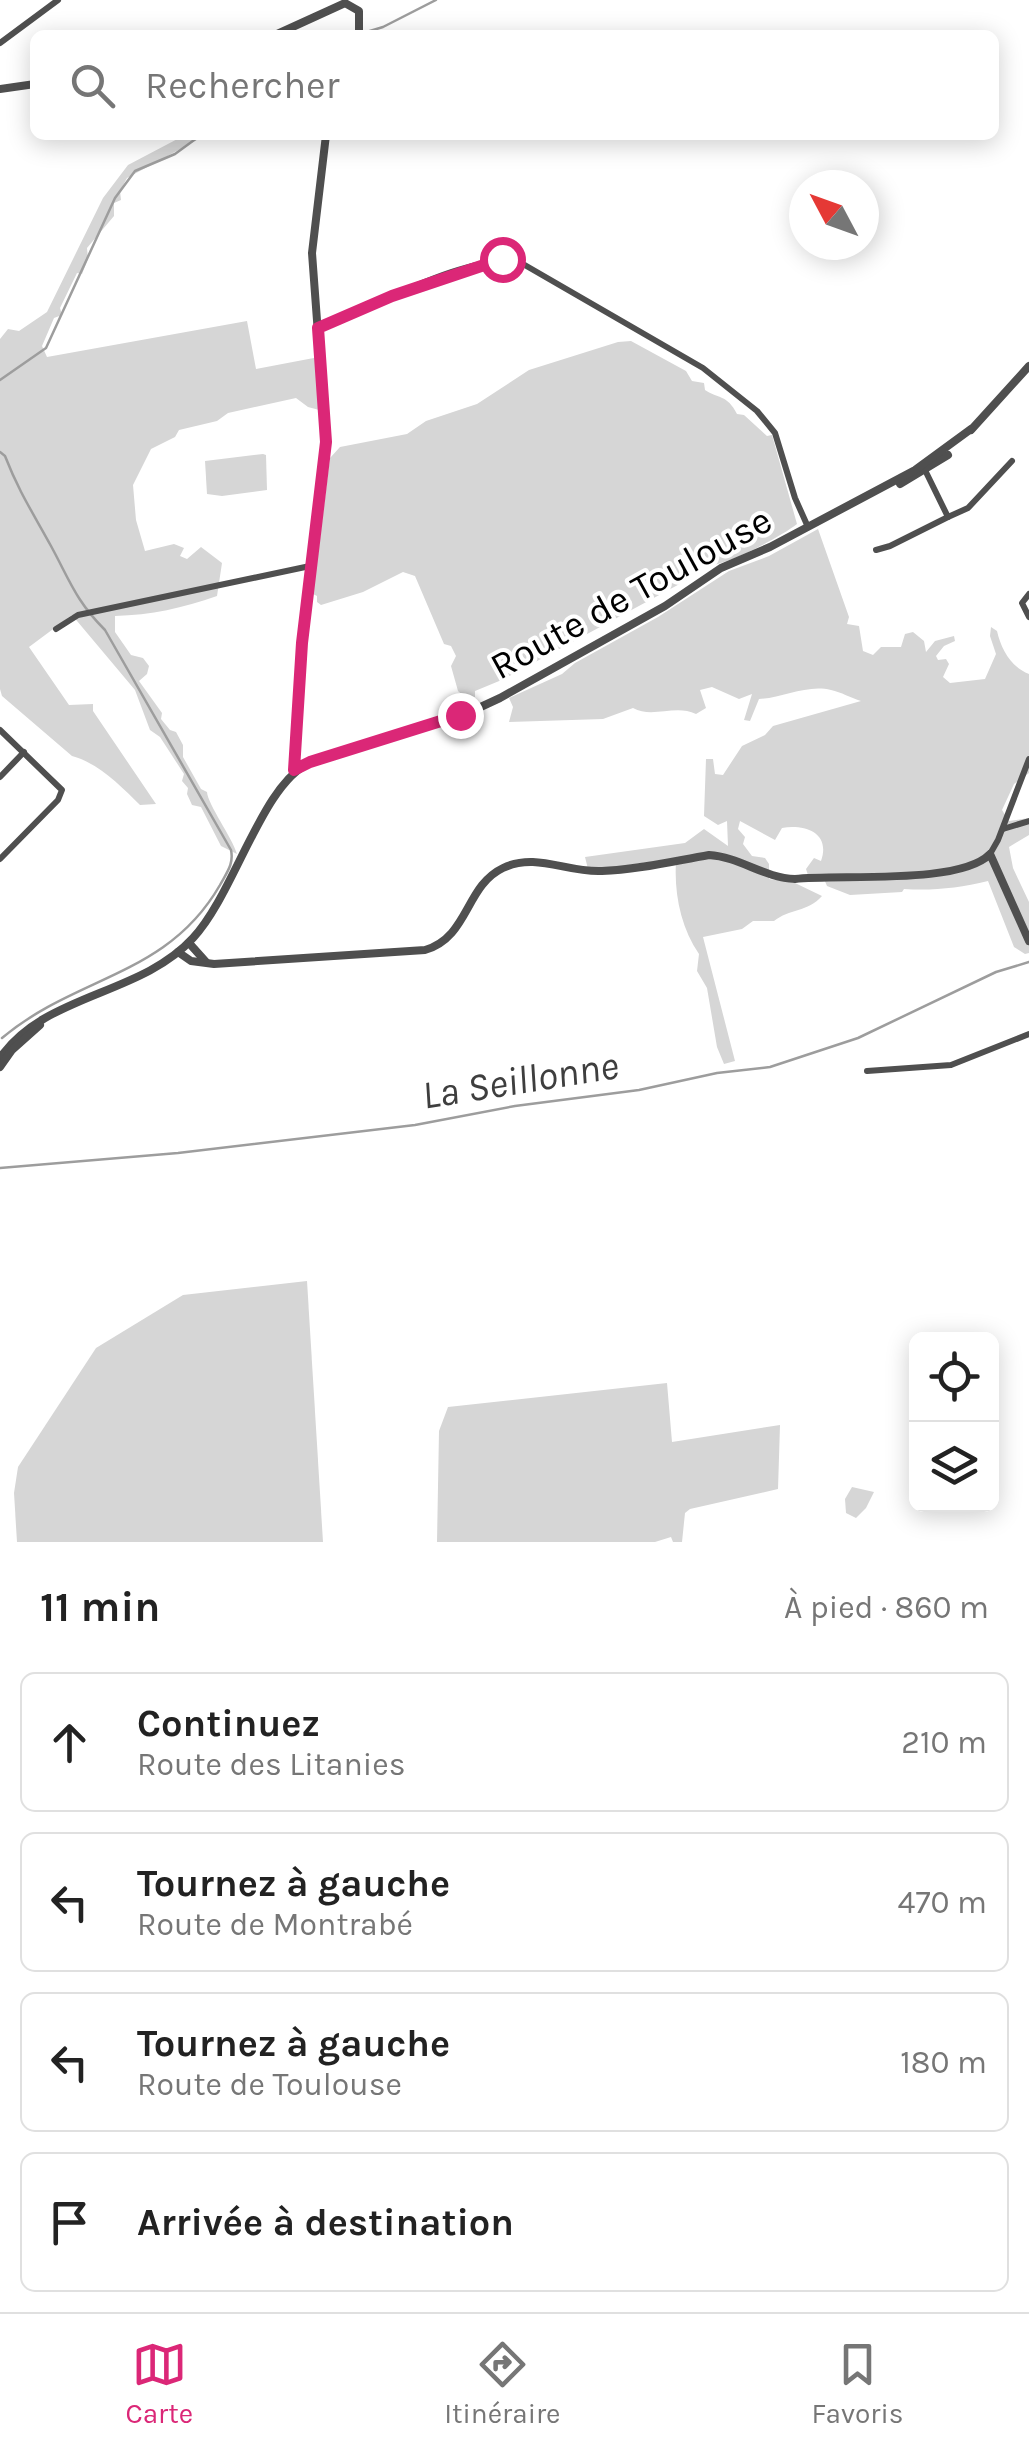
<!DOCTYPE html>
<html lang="fr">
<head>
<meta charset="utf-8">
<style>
	body { margin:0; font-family:Karla,sans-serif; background:#f6f6f6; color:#222 }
	.controls { position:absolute; right:30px; bottom:30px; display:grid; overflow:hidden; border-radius:15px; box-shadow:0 5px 25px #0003 }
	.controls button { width:90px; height:90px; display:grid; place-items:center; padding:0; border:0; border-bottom:2px solid #e0e0e0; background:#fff; color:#222; font:50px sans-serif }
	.compass { position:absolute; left:789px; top:170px; width:90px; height:90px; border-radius:50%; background:#fff; box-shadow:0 5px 25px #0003; rotate:311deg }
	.stop { position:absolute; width:30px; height:30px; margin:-22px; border:8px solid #db2777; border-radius:50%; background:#fff }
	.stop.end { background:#db2777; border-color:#fff; box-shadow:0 2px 10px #0008 }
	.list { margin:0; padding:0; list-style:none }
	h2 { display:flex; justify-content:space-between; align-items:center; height:130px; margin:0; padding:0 40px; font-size:42px }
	h2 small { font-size:32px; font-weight:400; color:#767676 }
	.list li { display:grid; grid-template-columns:65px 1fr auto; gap:30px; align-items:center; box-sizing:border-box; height:140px; margin:0 20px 20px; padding:0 20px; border:2px solid #e0e0e0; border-radius:15px }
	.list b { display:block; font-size:38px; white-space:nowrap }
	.list p { margin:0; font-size:32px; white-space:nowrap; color:#767676 }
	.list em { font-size:32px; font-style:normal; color:#767676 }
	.icon { flex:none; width:55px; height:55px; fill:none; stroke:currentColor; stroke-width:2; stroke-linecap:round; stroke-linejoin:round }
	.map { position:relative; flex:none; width:1029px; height:1542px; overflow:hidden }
	.search { position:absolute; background:#fff; box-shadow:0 5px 25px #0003; left:30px; right:30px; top:30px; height:110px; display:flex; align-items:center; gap:25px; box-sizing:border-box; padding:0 35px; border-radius:15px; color:#767676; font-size:38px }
	.sheet { height:770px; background:#fff }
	nav { display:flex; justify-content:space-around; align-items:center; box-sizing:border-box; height:140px; border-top:2px solid #e0e0e0; background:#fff; font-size:28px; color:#767676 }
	nav a { display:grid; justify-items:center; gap:5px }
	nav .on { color:#db2777 }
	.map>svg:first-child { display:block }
	.green { fill:#d6d6d6 }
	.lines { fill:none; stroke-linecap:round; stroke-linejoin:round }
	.stream { stroke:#9d9d9d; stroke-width:2.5 }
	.minor { stroke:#4f4f4f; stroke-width:6 }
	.tertiary { stroke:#4f4f4f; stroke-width:8 }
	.route { stroke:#db2777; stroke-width:12 }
	.labels { text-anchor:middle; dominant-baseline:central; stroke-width:8; stroke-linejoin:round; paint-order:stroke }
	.street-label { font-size:38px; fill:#000; stroke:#fff }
	.water-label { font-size:40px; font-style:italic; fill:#3e3e3e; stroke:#fff }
</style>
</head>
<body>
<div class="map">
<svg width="1029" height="1542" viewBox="0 0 1029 1542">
	<rect width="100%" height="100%" fill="#fff"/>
	<g class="green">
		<path d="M185,135H206L127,178L120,191L121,200L114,203V216L87,248L88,259L82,274L77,273L60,308L62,315L54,318L42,346L47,357L247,321L256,369L319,357L323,411L308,407L296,398L228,413L217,421L179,430L175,437L151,449L133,485L136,520L145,551L174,544L184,548L180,556L187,559L201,547L222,563L217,596C183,608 151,615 115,616V632L131,655L143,658L149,666L147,674L139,681L162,713L161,719L170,730L176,732L183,745V757L201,789L207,792C208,805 232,837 237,854L221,846L201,807L192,805L187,794L188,788L182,781L184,774L160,737L150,730L135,690L72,615L29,647L69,705L93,704V711L156,804L140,805C121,786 98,763 72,756L2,696L0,689V339L8,329L19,331L47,312L103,198L128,165Z"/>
		<path d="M631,341L686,371L692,381L704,383L705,390C718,399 727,394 737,414L744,415L767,436L772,435L797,524C779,538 722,568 702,566L687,580L504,679L475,691V697L468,700L458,691L451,666L456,656L451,646L444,644L415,576L403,572L363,592L321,605L317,602V596L313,594L330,458L340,447L407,434L426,421L477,404L529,370L618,342Z"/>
		<path d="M263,454L266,455L267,490L222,496L207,494L205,461Z"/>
		<path d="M818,529L849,617L847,624L859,626L863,651L873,655L881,647H901L905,634L913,632L924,641L926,652L935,641L954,636L955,641L944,646L936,656L938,660L946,659L949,664L943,677L950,683L985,679L996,654L990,636L991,627L997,631C1001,649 1011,667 1029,674V773L1014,784L1002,810L1009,821L1029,818V835L1009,847L1013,868L1029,902V953L1025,954L1014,947L988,881C959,888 932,891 904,889L902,892L850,895L827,886L822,874L808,875L806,869L814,858L821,861C831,833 805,824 782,828L775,840L740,821L738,829L745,837L743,844L752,856L765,858L769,864V879L795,883L822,896C808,912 789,909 774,921H753L742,929L703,937L735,1061L724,1064L717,1047L707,988L697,971L699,954C681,928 674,894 676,862C645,858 619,870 588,869L585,857L685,843L704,829L728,846L727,821L718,825L704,816L706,759H713L715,774L723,775L742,746L765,735L773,726L861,701C851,698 841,692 831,690C807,684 783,698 759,699L750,721L744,720L752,694L739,699L712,687L700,690L706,708L696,714C675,704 652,719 633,708L603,719L509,722L513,707L509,698L562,674L575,663L658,617L729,571L769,556Z"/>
		<path d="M307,1281L323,1542H17L14,1493L18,1467L96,1348L183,1295Z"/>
		<path d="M667,1383L672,1442L780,1425L778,1489L690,1509L685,1513L682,1542H673L671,1537L655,1542H437L439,1431L448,1407Z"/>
		<path d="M852,1487L874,1492L866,1508L856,1518L846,1513L845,1499Z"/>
	</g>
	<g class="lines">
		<g class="stream">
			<path d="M360,34L383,27L436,0"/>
			<path d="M0,380L46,348L115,198L135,171L175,154L201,135"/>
			<path d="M0,452L5,456C19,492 33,513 51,546C70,581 76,601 105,630L231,850C234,864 227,872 220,885C167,977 77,975 2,1038"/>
			<path d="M0,1168L178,1153L415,1125L515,1106L639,1090L717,1073L770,1067L858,1038L996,972L1029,962"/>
		</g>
		<g class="minor">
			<path d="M0,43L58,0"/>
			<path d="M318,328C365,311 478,247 523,264L703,368L757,411L775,433L795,498L808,527"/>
			<path d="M923,466L948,517L968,508L1012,461"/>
			<path d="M876,550L890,546L948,517"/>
			<path d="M1029,594L1022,603L1029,617"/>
			<path d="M56,629L78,615L310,566"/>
			<path d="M0,730L62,790L58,800L0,859"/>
			<path d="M0,777L24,752"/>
			<path d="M1003,829L1029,821"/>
			<path d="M990,854L998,840L1029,759"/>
			<path d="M867,1071L951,1065L1029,1034"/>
		</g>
		<g class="tertiary">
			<path d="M275,35L345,3L359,11V35"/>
			<path d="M0,89L35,84"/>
			<path d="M971,430L1029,366"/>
			<path d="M900,484L948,455"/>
			<path d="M294,770L302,643L326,442L312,253L326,135"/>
			<path d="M189,943L206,962"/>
			<path d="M178,952L191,961L214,964L425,950C469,937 465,886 503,868C536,852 567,873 602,871C637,870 674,861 709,855C740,857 764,878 795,879C840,874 960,885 990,854L1029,941"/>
			<path d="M0,1058C45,993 140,996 193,938C235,893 262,783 311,762L472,711L500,698L665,606L721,568L770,547L915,470L971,429"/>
			<path d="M0,1067L12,1050L40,1025"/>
		</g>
	</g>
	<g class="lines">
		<path class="route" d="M460,715L310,762L294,770L302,643L326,442L318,328L392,296L502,259"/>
	</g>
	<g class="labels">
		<g class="street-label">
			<text transform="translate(631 593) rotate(-29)">Route de Toulouse</text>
		</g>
		<g class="water-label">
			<text transform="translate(520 1080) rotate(-9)">La Seillonne</text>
		</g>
	</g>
</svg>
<div class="controls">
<button><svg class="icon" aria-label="locate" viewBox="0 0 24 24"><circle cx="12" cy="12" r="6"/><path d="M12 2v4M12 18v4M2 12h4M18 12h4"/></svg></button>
<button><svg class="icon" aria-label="layers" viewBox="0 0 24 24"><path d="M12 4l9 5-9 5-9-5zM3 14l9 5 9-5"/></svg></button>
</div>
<svg class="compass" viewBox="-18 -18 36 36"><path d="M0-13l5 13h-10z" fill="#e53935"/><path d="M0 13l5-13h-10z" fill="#767676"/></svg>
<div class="stop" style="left:502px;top:259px"></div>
<div class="stop end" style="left:460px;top:715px"></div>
<div class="search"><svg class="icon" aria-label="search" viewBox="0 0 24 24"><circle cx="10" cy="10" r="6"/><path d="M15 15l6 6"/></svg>Rechercher</div>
</div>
<section class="sheet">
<h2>11 min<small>À pied · 860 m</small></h2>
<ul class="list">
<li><svg class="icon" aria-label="ahead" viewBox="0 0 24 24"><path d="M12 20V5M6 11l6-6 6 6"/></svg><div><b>Continuez</b><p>Route des Litanies</p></div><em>210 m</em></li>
<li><svg class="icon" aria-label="left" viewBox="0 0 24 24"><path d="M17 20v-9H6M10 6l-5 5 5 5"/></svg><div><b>Tournez à gauche</b><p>Route de Montrabé</p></div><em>470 m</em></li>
<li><svg class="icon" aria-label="left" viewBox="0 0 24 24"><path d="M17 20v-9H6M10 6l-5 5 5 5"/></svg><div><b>Tournez à gauche</b><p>Route de Toulouse</p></div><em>180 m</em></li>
<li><svg class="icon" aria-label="arrive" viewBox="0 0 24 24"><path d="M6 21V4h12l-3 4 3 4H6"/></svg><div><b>Arrivée à destination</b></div></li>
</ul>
</section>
<nav>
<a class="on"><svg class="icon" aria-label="map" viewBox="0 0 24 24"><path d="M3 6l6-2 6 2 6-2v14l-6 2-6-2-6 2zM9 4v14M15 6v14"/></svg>Carte</a>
<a><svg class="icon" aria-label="directions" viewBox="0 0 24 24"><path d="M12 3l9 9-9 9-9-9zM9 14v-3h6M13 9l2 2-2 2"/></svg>Itinéraire</a>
<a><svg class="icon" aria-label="saved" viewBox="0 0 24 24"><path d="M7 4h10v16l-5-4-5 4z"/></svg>Favoris</a>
</nav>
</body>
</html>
